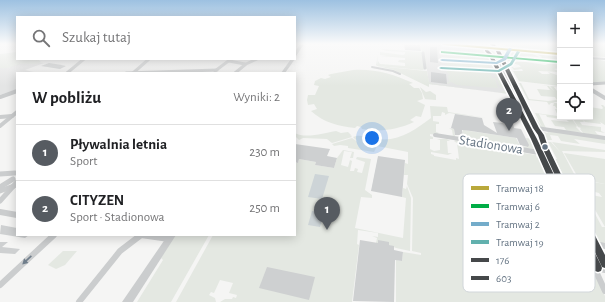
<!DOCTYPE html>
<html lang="pl">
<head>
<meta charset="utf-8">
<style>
	body { margin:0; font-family:"Alegreya Sans",sans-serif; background:#f2f2f2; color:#202124 }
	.controls { position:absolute; right:12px; top:12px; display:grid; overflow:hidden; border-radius:0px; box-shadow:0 2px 10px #0003 }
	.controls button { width:36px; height:36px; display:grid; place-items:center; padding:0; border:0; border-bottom:1px solid #e0e0e0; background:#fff; color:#202124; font:20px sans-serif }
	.you { position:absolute; left:372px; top:138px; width:14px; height:14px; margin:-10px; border:3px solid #fff; border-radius:50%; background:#1a73e8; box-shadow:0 0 0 6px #1a73e833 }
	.badge { display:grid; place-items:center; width:26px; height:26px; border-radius:50%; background:#565b61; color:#fff; font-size:13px; font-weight:700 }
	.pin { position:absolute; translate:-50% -33px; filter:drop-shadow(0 1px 2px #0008) }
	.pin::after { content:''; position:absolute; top:21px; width:14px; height:12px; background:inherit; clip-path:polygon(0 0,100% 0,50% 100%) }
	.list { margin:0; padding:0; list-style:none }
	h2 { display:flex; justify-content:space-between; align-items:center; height:52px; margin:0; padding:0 16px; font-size:17px }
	h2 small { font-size:13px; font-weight:400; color:#757577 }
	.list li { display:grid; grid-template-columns:26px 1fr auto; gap:12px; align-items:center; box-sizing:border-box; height:56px; padding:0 16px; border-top:1px solid #e0e0e0 }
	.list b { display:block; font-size:15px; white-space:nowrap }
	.list p { margin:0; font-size:13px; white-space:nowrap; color:#757577 }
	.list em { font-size:13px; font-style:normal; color:#757577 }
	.icon { flex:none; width:22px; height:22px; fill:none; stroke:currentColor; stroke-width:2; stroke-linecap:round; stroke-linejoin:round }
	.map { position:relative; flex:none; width:605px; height:302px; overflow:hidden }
	.search { position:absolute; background:#fff; box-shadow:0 2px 10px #0003; left:16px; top:16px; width:280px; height:44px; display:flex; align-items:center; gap:10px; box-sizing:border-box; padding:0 14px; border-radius:0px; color:#757577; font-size:15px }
	.panel { position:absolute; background:#fff; box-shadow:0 2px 10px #0003; left:16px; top:72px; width:280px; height:164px; border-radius:0px }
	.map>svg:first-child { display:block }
	.built { fill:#e4e5e5 }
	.green { fill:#e4e8e2 }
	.water { fill:#cdd4d7 }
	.building { fill:#ced0d1 }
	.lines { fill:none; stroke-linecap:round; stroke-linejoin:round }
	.pedestrian { stroke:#cbcdce; stroke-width:2 }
	.minor-far3 { stroke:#cbcdce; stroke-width:3 }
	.minor-far2 { stroke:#cbcdce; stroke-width:4 }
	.minor-far1 { stroke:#cbcdce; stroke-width:5 }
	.minor { stroke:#cbcdce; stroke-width:6 }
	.tertiary { fill:#cbcdce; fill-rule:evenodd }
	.bus-1-casing { stroke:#fff; stroke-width:3 }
	.bus-2-casing { stroke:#fff; stroke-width:3 }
	.bus-1 { fill:#45484a; fill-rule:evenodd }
	.bus-2 { fill:#45484a; fill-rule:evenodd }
	.tram-1-casing { stroke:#fff; stroke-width:3 }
	.tram-2-casing { stroke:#fff; stroke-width:3 }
	.tram-3-casing { stroke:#fff; stroke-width:3 }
	.tram-4-casing { stroke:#fff; stroke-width:3 }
	.tram-1 { fill:#b9a83b; fill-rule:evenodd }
	.tram-2 { fill:#00ad46; fill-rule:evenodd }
	.tram-3 { fill:#74acca; fill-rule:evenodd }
	.tram-4 { fill:#62b1ae; fill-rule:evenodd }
	.oneway { fill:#707e8b }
	.bus-dot { fill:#667584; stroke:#fff; stroke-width:1.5 }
	.labels { text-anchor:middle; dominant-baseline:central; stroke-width:4; stroke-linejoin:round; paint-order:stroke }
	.street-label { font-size:14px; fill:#667584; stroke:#fff }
	.key { fill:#fff; stroke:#d1d6da; stroke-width:1 }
	.key-label { font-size:11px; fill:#667584 }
</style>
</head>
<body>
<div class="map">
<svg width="605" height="302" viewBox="0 0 605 302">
	<rect width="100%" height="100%" fill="#f5f5f4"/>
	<g class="built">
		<path d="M423,45L470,48L493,55L510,94L429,84Z"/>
		<path d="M0,55L17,59L44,63L25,70L38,73H17V89L0,95Z"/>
	</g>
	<g class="green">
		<path d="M420,44L436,45H423L425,49L427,69L422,70L377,66L376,65L378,55L377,65L378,61L380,64L405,66V63L398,62L399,60H405V58L379,56H387L380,55V52L403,55L405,54V52L387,51L381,49L422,52Z"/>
		<path d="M503,44H560V52L505,46Z"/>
		<path d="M590,44H605V57L590,56Z"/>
		<path d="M474,48L493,51L495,54L493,55H495L499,63H497L508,90L500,87L494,73L497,72L492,68L487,55H489L476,53H477Z"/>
		<path d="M443,51L445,56H462L461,53H463L476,55H470L469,57L483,59V56L477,55L486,56L490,66H488L492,78H495L498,88L457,85L451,82L448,84L447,82H449L448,75L451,74L447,73L446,60L445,64L443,58H442L441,62L440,53L442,57H443Z"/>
		<path d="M509,51L529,52L539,57L527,56L518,59L522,61H513L510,56L523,52L508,56L512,61H508L504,54L506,55L504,52H509Z"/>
		<path d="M17,52V59H43L39,60L41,62C32,67 30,62 22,64C14,65 9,69 0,68V54Z"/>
		<path d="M545,53L554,54L560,62V68L554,69L560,72L538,71L542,74H550L548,72L560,76V81H558L560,86L518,81H519L513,71H523L522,69L514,70L510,65L514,68L521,67L519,65L508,62H526L545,65L551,63L540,59L542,57L537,54Z"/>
		<path d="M590,58L605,61V83L590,84Z"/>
		<path d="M377,66L427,71L429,82L433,84L501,93L503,91H511L515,100H513L510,94L429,84V87L394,70Z"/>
		<path d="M353,70C378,69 391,74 413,83L409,84L414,88H419L422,93L423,99H425L420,87L426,92L430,91L436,95V100L423,99L417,101L425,105L421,117L416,116L410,120L414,122C397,130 380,132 362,129L361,127L357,126L355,128C339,126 324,123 311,111L317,109L314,104L308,105L307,100L308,95H315L319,86L314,85L315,81L321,78L325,79L331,77L328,75L331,74Z"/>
		<path d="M519,83H521L529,99L548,101L557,100L555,97L541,96L537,89L550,90L547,86L541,85L549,86L554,91L550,86L560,87H554L557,91H560V102H552L560,104V117H590V107L602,109L603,108L601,105H603L605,107V125L600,122L601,124L585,122L583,120L584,122H580L582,125L601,127V131L605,133L595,131L597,134L605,137L583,133L580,129L581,128L578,127L573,119H572L577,126L576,127L582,133L554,130V129L566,130L564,127L555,126L551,120L569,122L563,117H562V119L547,117L546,115L539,114L546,128L540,127L533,114L542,127L535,113L558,116L555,109H557L555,106H553L554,103H551L549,105L547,102L528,100Z"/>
		<path d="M430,106L447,107L448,112L487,118L449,113L445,115V113L442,112L441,116H433V121L439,122V124H436V132L439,133L436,135L430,134V136L433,137V139H430V149L434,151L440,150V140L437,139H447L450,141H447L448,153H452L448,155L431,152V154L434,155V156L456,160V158L459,159L457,143L454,141L456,140L479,144L480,146L536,155L537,158V155L540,156L550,176L547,175L548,177L551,178L571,221H569L571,222L583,247H581L584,254L586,255L605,296V302H396V260L402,261L403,252L421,255V253L412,251L413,198L407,184L408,175H404L405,163L408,164V152L377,146L374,152L348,148V146L340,145L334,146L332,144L352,138L358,142L353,137L356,136C363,135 370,138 378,139C399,142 416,129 431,118Z"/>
		<path d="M449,128L454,129L455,136L463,137V130L516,138L520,146L528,147L526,138L533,139L538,150L449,135L453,136L452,130Z"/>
		<path d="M546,130L605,139V144L574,139L580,144L561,141L558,136L550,135L552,140H547L543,132L548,133Z"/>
		<path d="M336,131L341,133L348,132L352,136L350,135L352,137L332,143L327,139L303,138L299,140L295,136V133C305,139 325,133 336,131Z"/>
		<path d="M548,142H551L561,153L552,142L605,150V152L562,151L602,227H605V245L598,242L556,161L555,159H557Z"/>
		<path d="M343,150L354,152L353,158H350L352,152L344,151L341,165L348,167L350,160L352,161L350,171H354L355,168L358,169L357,172L362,173L365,162L356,159L357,157L371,159L365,190L372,195V198L361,197L355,228L403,238L406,198L402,197L403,188L406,189L407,186L411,198L410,251L396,248L378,240V243H376L377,238L372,236L378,237V233L358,230L357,244L359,245L352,302H220L225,299H232L233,297L236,298L237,295L229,293L233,283L220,280L214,293L211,292L209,295L215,298L216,302H176L213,235H295V162L298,163L299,159L316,162L315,165L334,168L337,158Z"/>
		<path d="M564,153L605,159V184L579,179Z"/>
		<path d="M580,180L605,184V227L586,194L602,197L599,193L595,192L590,183Z"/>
		<path d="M175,235H209L171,302H137L163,260L161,258L162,256Z"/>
		<path d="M63,251H77L65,265L56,269L48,265Z"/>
	</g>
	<g class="water">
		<path d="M315,174L329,176L322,199L308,197Z"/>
		<path d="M312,211L324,213L320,227L308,225Z"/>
	</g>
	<g class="building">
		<path d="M404,44L420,45L421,51L405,50Z"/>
		<path d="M430,47H437L438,63L430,62Z"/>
		<path d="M49,63L62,65H61L66,66L60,69L41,66Z"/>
		<path d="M431,72L446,74L447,84L431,82Z"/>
		<path d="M455,114L482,118L484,125L497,133L493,122L513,124L514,128L521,129L529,145L528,147L520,145L517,138L471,131L462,130L463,135H455L454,129L451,128Z"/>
		<path d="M295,144L330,149L327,156L337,158L334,168L315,165L316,162L299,159L298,163L295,162Z"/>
		<path d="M378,156L405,160L402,197L371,191Z"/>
		<path d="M1,225L17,228V235H29L25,238L0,234Z"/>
		<path d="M360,240L378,243V240L389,242V245L394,246V250L403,252L402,261L395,260L394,302L353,301Z"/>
		<path d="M0,242H8L2,247L20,249L15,254L0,253Z"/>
		<path d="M267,267L315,277L309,300L259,288Z"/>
	</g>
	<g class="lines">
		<path class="pedestrian" d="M372,67L393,71L400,74"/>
		<g class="minor-far3">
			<path d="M423,53L425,68"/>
			<path d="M229,61L245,64"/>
			<path d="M500,63L511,86"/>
			<path d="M215,71L231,59"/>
			<path d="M67,73L84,59"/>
			<path d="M126,73L217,70"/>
			<path d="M133,73L149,59"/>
			<path d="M235,73L246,64L257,59"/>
			<path d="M590,84L605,83"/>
		</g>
		<g class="minor-far2">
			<path d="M510,85L536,140"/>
			<path d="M590,89L605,98"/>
			<path d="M0,97L17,91"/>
			<path d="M0,117L12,116"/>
			<path d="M0,126L17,112"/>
			<path d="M536,128L605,138"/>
			<path d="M435,135L466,140"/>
		</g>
		<g class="minor-far1">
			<path d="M460,139L542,153"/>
			<path d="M535,139L568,211"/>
			<path d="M0,174L15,173"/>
			<path d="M0,187L13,179"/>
			<path d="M0,191L14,186"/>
			<path d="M0,201L17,182"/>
		</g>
		<g class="minor">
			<path d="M568,210L605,291"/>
			<path d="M0,212L17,215"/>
			<path d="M141,235L169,239"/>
			<path d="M595,244L605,246"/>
			<path d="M588,254L601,257"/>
			<path d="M594,267L605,270"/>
			<path d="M0,285L54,235"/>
			<path d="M79,302L120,251L141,235"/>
		</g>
		<g class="tertiary">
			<path d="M300,44H304L296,56H295V52Z"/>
			<path d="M427,44H444L494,48L490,44H494L498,48L560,53V55L499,50L541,131L539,132L540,135L548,147L605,255V268L602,267L542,147L534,135V128L496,50L429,45Z"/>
			<path d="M590,57L605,58V60L590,59Z"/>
			<path d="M291,59H295L285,73H281Z"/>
			<path d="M168,235H176L133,302H122Z"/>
		</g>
		<g class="bus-1-casing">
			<path id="bus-1" d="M490,44H494L499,49L539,128L544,135L548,147L570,193L585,216L605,255V268L602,267L579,219L563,193L542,147L538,135L533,128L495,49Z"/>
		</g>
		<g class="bus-2-casing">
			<path id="bus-2" d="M485,49H487L492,54L537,139L564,196L579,222L601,265L602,268L601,271L598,272L595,271L571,222L556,196L531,139L488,54L485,51Z"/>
		</g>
		<use href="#bus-1" class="bus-1"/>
		<use href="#bus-2" class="bus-2"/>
		<g class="tram-1-casing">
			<path id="tram-1" d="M442,44H457L560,53V55L444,45Z"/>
		</g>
		<g class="tram-2-casing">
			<path id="tram-2" d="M441,51L559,61H560V63L442,53H441Z"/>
		</g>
		<g class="tram-3-casing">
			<path id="tram-3" d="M510,48L512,49L506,60L497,64L442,61L440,60L442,59L496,62L503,58L508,49Z"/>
		</g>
		<g class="tram-4-casing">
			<path id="tram-4" d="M517,51L520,52L512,65L499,72L441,69L439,68L441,67L498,70L510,63Z"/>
		</g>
		<use href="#tram-1" class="tram-1"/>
		<use href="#tram-2" class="tram-2"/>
		<use href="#tram-3" class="tram-3"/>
		<use href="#tram-4" class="tram-4"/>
	</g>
	<defs><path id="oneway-solid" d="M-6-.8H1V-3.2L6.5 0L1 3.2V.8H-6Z"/></defs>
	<use class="oneway" href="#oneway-solid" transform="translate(27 260) rotate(137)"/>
	<linearGradient id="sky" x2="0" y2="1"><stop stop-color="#9dc1e1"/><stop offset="0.51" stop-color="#fafafa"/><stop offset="1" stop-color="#fafafa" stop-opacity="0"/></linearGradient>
	<rect width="605" height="86" fill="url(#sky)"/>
	<circle class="bus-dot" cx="545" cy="147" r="3.5"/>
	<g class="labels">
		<g class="street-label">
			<text transform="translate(491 145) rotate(9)">Stadionowa</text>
		</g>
	</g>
	<rect x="463" y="174" width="132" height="118" rx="6" class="key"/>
	<rect x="471" y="186" width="18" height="4" fill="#b9a83b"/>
	<rect x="471" y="204" width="18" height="4" fill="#00ad46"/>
	<rect x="471" y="222" width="18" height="4" fill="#74acca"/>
	<rect x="471" y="240" width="18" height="4" fill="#62b1ae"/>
	<rect x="471" y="258" width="18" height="4" fill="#45484a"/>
	<rect x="471" y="276" width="18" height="4" fill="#45484a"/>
	<g class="key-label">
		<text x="496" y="192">Tramwaj 18</text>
		<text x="496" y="210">Tramwaj 6</text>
		<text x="496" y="228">Tramwaj 2</text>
		<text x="496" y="246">Tramwaj 19</text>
		<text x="496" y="264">176</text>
		<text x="496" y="282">603</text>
	</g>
</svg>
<div class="controls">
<button>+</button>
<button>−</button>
<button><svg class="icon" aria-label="locate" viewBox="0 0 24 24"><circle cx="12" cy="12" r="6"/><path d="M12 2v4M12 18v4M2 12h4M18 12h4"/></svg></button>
</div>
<div class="you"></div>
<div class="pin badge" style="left:327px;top:230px">1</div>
<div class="pin badge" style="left:509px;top:131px">2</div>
<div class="search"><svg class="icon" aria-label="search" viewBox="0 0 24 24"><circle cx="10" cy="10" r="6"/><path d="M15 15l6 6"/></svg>Szukaj tutaj</div>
<section class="panel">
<h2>W pobliżu<small>Wyniki: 2</small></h2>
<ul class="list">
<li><span class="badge">1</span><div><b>Pływalnia letnia</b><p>Sport</p></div><em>230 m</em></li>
<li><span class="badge">2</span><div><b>CITYZEN</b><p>Sport · Stadionowa</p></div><em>250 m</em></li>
</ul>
</section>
</div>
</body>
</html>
